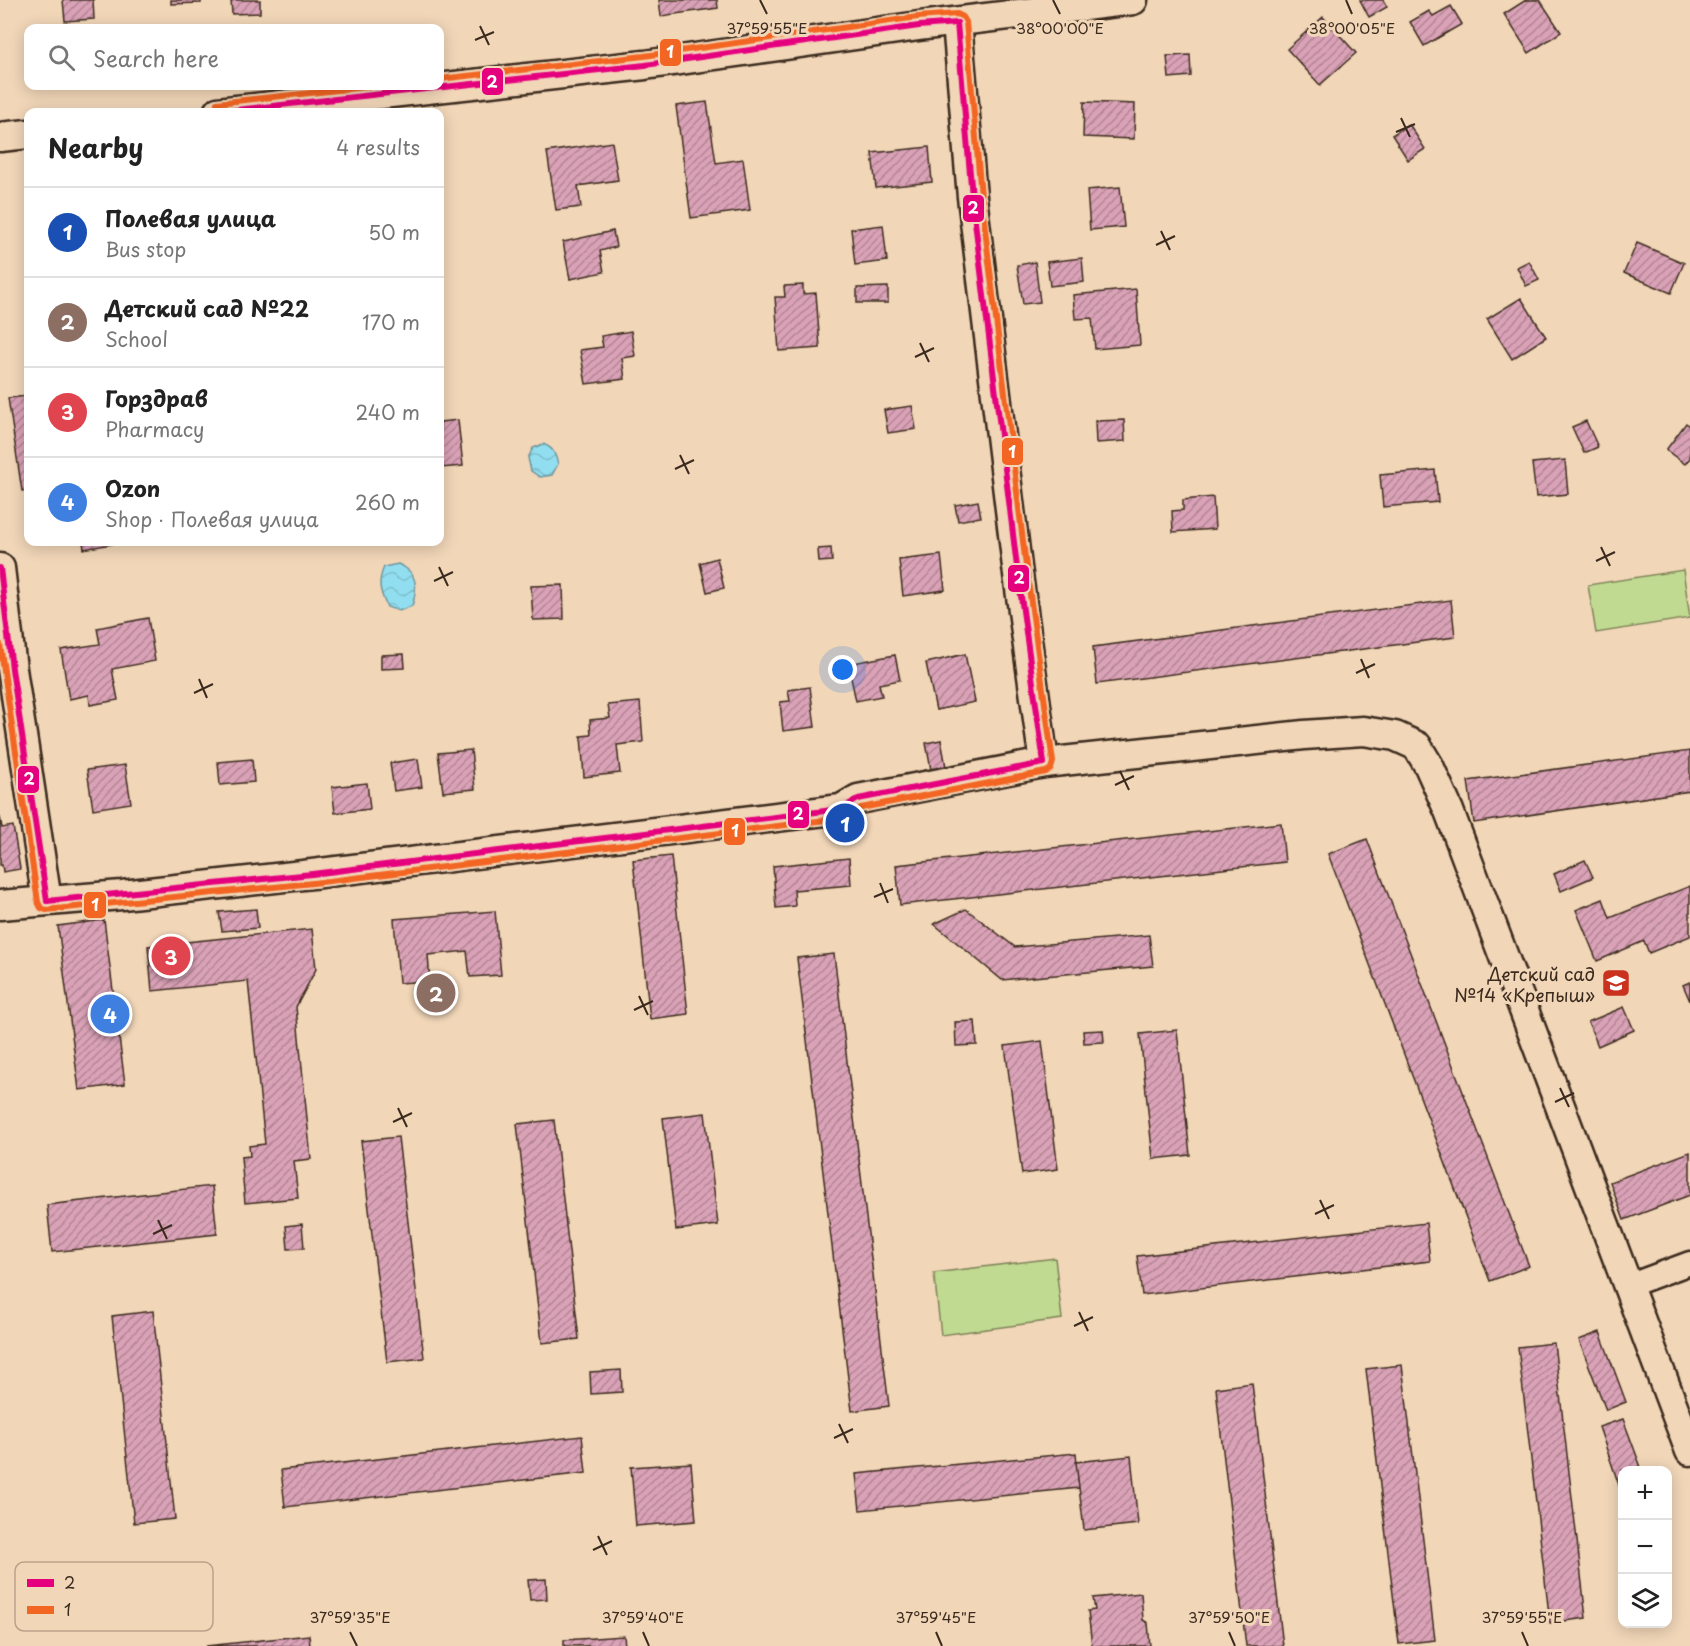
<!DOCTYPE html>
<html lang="en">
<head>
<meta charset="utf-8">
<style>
	body { margin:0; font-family:"Playpen Sans",sans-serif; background:#f2f2f2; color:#222 }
	.controls { position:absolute; right:18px; bottom:18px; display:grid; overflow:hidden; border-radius:12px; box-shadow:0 3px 15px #0003 }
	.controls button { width:54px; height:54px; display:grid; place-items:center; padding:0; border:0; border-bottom:2px solid #e0e0e0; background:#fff; color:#222; font:30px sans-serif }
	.you { position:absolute; left:843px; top:670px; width:21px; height:21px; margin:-15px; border:4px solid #fff; border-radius:50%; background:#1a73e8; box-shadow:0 0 0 9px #1a73e833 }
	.badge { display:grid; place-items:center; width:39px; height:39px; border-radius:50%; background:#0b8043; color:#fff; font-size:20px; font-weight:700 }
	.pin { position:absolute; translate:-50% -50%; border:3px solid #fff; box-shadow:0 2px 6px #0006 }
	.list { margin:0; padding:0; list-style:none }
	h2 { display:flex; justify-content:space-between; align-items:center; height:78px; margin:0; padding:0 24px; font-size:26px }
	h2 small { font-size:20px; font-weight:400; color:#767676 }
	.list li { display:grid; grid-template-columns:39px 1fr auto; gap:18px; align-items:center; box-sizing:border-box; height:90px; padding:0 24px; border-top:2px solid #e0e0e0 }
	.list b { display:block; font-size:22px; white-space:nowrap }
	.list p { margin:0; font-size:20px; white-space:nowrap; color:#767676 }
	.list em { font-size:20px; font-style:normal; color:#767676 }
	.icon { flex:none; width:33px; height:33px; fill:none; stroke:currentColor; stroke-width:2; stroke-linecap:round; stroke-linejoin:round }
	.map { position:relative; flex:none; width:1690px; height:1646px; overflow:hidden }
	.search { position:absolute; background:#fff; box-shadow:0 3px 15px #0003; left:24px; top:24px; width:420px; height:66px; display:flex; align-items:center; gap:15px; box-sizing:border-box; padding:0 21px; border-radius:12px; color:#767676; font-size:22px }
	.panel { position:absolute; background:#fff; box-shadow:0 3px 15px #0003; left:24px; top:108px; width:420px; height:438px; border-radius:12px }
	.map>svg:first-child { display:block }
	.green { fill:#c0da91; stroke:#7e8258; stroke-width:1.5 }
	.water { fill:url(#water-waves); stroke:#6f969c; stroke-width:1.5 }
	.building { fill:url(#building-hatch); stroke:#3b2a1e; stroke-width:1.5 }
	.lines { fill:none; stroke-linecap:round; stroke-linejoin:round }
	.minor-casing { stroke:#3b2a1e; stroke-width:27 }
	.tertiary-casing { stroke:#3b2a1e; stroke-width:33 }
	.minor { stroke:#f1d6b8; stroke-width:22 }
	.tertiary { stroke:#f1d6b8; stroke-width:28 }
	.bus-1-casing { stroke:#f1d6b8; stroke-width:10 }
	.bus-2-casing { stroke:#f1d6b8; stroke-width:10 }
	.bus-1 { stroke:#e5007d; stroke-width:6 }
	.bus-2 { stroke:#f26522; stroke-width:6 }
	.ticks { fill:none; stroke:#3b2a1e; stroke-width:2 }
	.labels { text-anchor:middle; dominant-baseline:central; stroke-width:6; stroke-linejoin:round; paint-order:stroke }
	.poi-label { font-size:18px; fill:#3b2a1e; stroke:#f1d6b8; text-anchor:end }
	.key { fill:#f1d6b8; stroke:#baa28a; stroke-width:1.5 }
	.key-label { font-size:16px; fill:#3b2a1e }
	.ticks-label { font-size:15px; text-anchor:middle; fill:#3b2a1e; stroke:#f1d6b8; stroke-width:6; stroke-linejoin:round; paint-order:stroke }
	.line-badge { stroke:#f1d6b8; stroke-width:2 }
	.badge-label { font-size:16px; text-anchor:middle; font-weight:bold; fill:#fff }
</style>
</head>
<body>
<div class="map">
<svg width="1690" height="1646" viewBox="0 0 1690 1646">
	<defs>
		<pattern id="water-waves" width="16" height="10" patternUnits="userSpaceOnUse" patternTransform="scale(1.5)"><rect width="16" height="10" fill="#91def0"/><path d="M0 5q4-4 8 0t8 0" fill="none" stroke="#7ebfcd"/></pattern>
		<pattern id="building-hatch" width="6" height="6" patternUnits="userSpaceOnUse" patternTransform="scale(1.5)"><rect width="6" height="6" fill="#daa2b7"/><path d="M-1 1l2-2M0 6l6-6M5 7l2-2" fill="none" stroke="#b28494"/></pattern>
	</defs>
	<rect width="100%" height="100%" fill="#f1d6b8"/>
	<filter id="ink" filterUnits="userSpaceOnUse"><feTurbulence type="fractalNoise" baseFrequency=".0167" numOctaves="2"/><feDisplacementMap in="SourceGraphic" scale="12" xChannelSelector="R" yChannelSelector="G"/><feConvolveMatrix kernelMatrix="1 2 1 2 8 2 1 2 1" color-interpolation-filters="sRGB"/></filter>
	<g filter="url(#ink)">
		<g class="green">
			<path d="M1683,570L1690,618L1596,633L1588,585Z"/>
			<path d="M1055,1258L1062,1319L941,1335L934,1273Z"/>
		</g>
		<g class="water">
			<path d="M543,444C554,448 555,454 558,464L552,475L540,477L531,471L528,458L533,448Z"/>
			<path d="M398,564C418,572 418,587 412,606L399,611L387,607C380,592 377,583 384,567Z"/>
		</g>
		<g class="building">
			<path d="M63,0H93L94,19L65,21Z"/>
			<path d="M171,0H201V3L171,4Z"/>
			<path d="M231,0H260V13L232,14Z"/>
			<path d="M659,0H717L718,8L661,16Z"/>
			<path d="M1360,0H1383L1387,7L1369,17Z"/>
			<path d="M1526,0H1540L1561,32L1529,53L1504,14Z"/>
			<path d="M1451,6L1462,24L1424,46L1410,22L1429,11L1433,16Z"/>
			<path d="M1323,17L1356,53L1320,85L1287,49Z"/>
			<path d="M1190,55L1191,76L1169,78L1167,56Z"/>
			<path d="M707,102L716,163L743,159L750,210L691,218L676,106Z"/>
			<path d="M1084,102L1135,104L1134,139L1083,137Z"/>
			<path d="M1409,124L1425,149L1408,160L1392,135Z"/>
			<path d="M612,142L618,180L578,186L581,207L556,210L547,152Z"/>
			<path d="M929,147L932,182L876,188L872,153Z"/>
			<path d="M1120,187L1124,227L1090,230L1087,190Z"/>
			<path d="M883,225L887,261L855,265L851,229Z"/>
			<path d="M613,231L616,247L600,251L604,272L570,279L563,242Z"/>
			<path d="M1637,243L1684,263L1671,293L1624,273Z"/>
			<path d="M1082,258L1084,282L1050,286L1047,262Z"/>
			<path d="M1529,261L1539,280L1526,286L1517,267Z"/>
			<path d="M1035,262L1040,302L1023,304L1017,265Z"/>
			<path d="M803,285V294L816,293L820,348L779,351L775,297H785L784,286Z"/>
			<path d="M888,287V303H857V288Z"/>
			<path d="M1136,289L1140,345L1095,349L1092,318L1075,319L1073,295Z"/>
			<path d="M1521,298L1546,337L1512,359L1487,319Z"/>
			<path d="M631,331L635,356L622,358L625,379L586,384L580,350L603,347L601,336Z"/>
			<path d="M28,396V490L22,491L8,398Z"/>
			<path d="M912,406L916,429L888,433L884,410Z"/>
			<path d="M458,420L463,466L440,468V422Z"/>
			<path d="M1124,420L1125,441L1096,443L1095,421Z"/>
			<path d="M1586,421L1598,447L1584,453L1572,427Z"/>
			<path d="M1686,423L1690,426V458L1685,464L1666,450Z"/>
			<path d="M1565,460L1568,494L1536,497L1532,463Z"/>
			<path d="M1435,470L1438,502L1383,507L1380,475Z"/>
			<path d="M1213,497L1215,529L1173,532L1172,511L1183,510V500Z"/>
			<path d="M978,501L981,517L958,521L955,505Z"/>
			<path d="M83,542H111L112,544L84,549Z"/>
			<path d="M831,548L832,561L819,562L818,549Z"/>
			<path d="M941,555L945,590L903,596L899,560Z"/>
			<path d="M717,558L724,588L707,592L700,563Z"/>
			<path d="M563,585L564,619L533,620L531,586Z"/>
			<path d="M1451,600L1455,637L1097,684L1093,647Z"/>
			<path d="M148,618L155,661L112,669L118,700L90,705L89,695L69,699L61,650L100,644L97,628Z"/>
			<path d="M404,654L405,668L381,669V655Z"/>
			<path d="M965,654L975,702L936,710L926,663Z"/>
			<path d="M895,655L900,680L879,684L882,696L856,701L848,664Z"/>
			<path d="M810,687L815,727L783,731L780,702L790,701L788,690Z"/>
			<path d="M640,702L643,742L617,745L620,773L584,777L581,736L591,735L590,720L610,718L608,705Z"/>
			<path d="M941,740L947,772L932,775L926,743Z"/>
			<path d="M471,750L475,789L443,792L438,753Z"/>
			<path d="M1690,751V791L1474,823L1468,781Z"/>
			<path d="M252,759L254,782L220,785L218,762Z"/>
			<path d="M418,759L422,787L394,791L390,763Z"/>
			<path d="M125,765L131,803L93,809L87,770Z"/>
			<path d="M367,783L370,809L335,813L332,787Z"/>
			<path d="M0,817L2,828L13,826L20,869L3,872L2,865H0Z"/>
			<path d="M1281,823L1285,862L900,905L896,865Z"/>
			<path d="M1367,839L1529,1266L1490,1281L1328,854Z"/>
			<path d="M671,856L688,1014L650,1019L633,860Z"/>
			<path d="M849,858L851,885L794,890L795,906L776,908L773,866Z"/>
			<path d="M1585,860L1593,877L1561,891L1554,874Z"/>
			<path d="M1690,886V936L1649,953L1644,941L1597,961L1576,910L1603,899L1610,918Z"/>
			<path d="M256,909L258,928L222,931L219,912Z"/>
			<path d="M966,909L1015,947L1149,935L1153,966L1002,980L934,924Z"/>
			<path d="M495,911L501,975L470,977L467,951L428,955L430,981L399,983L394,919Z"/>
			<path d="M104,920L125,1084L79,1090L58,926Z"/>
			<path d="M312,929L316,969L296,1007L311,1159L294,1161L298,1198L245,1203L241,1157L250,1156L249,1146L265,1144L248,981L152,991L148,946Z"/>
			<path d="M834,954L889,1406L852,1411L797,958Z"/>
			<path d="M1690,982V1001L1683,985Z"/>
			<path d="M1624,1007L1634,1030L1598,1046L1588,1022Z"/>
			<path d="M975,1021L977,1045L956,1046L955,1022Z"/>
			<path d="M1103,1030L1104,1042L1084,1043L1083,1031Z"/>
			<path d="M1177,1030L1190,1155L1153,1159L1140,1034Z"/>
			<path d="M1042,1041L1058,1169L1022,1174L1005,1046Z"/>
			<path d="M705,1113L718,1225L676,1230L663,1118Z"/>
			<path d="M554,1120L579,1339L542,1343L517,1124Z"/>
			<path d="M398,1137L424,1358L387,1362L361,1141Z"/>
			<path d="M1690,1152V1195L1624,1220L1610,1182Z"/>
			<path d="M212,1186L217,1234L52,1252L47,1205Z"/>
			<path d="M1426,1223L1430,1261L1142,1295L1137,1256Z"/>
			<path d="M302,1224L304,1248L288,1249L286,1226Z"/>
			<path d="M153,1311L175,1519L134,1523L112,1316Z"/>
			<path d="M1600,1332L1626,1402L1606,1410L1579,1340Z"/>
			<path d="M1554,1343L1586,1618L1550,1623L1518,1347Z"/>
			<path d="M1402,1365L1435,1640L1399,1644L1366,1369Z"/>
			<path d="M621,1370L622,1392L591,1394L590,1372Z"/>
			<path d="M1252,1383L1283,1646H1246L1219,1417L1216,1388Z"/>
			<path d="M1623,1419L1642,1470H1622V1494L1599,1427Z"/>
			<path d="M582,1436L586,1473L285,1507L281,1470Z"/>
			<path d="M1076,1453L1079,1488L860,1510L856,1474Z"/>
			<path d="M1131,1456L1138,1524L1084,1530L1076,1462Z"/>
			<path d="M691,1463L696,1521L636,1526L631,1467Z"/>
			<path d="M546,1579L547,1599L530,1600L528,1580Z"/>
			<path d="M1141,1593L1143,1620L1148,1623L1150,1646H1092L1088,1611L1095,1610L1093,1598Z"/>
			<path d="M309,1635L310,1646H206Z"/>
			<path d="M624,1636L625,1646H564V1640Z"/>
		</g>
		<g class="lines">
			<g class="minor-casing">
				<path id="minor" d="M1628,1286L1690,1263"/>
			</g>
			<g class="tertiary-casing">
				<g id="tertiary">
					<path d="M957,23L972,197L1017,567L1044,763"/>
					<path d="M218,112L645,65L919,26L1133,0"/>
					<path d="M0,137L28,134"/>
					<path d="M0,568L12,669L47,901"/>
					<path d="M0,905L122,895L312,874L841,809L858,799L1044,763L1304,735L1363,731L1395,736L1417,746L1429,766L1449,811L1690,1451"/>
				</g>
			</g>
			<use href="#minor" class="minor"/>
			<use href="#tertiary" class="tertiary"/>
			<g class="bus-1-casing">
				<g id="bus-1">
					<path d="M957,23L972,197L1017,567L1044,763"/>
					<path d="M218,112L645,65L919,26L957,23"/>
					<path d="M0,568L12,669L47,901"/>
					<path d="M47,901L312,874L841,809L858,799L1044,763"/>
				</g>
			</g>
			<g class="bus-2-casing">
				<g id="bus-2">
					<path d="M217,103L376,86"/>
					<path d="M0,644L38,902L41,908L46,910L313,883L842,818L861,808L1046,772L1051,769L1053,762L1026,566L981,196L966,22L963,17L957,14L918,17L644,56L440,79"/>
				</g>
			</g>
			<use href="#bus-1" class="bus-1"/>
			<use href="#bus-2" class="bus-2"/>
		</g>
	</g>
	<path class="ticks" d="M760,0L767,14M1053,0L1060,14M1346,0L1352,14M480,26L489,45M475,40L494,32M1401,118L1410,137M1396,132L1415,124M1161,231L1170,250M1156,245L1175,236M920,343L929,362M915,357L934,348M680,455L689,474M675,469L694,460M1601,547L1610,566M1596,561L1615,552M439,567L448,586M434,581L453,572M1361,659L1369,678M1356,673L1375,664M199,679L207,698M194,693L213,684M1120,771L1129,790M1115,785L1134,776M880,883L888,903M874,897L893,889M639,996L648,1015M634,1010L653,1001M1560,1088L1569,1107M1555,1102L1574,1093M398,1108L407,1127M393,1122L412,1113M1320,1200L1329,1219M1315,1214L1334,1205M158,1220L167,1239M153,1234L172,1225M1079,1312L1088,1331M1074,1326L1093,1317M839,1424L848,1443M834,1438L853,1429M598,1536L607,1555M593,1550L612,1541M350,1632L357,1646M643,1632L649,1646M936,1632L942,1646M1229,1632L1235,1646M1522,1632L1528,1646"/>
	<defs>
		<g id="school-square" transform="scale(1.5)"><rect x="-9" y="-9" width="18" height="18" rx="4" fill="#c8321e" stroke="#f1d6b8"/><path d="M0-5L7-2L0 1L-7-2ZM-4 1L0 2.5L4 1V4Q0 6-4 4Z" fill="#fff"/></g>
	</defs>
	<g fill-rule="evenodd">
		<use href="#school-square" x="1616" y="983"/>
	</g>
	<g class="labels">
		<g class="poi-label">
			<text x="1595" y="973">Детский сад<tspan x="1595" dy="21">№14 «Крепыш»</tspan></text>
		</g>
	</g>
	<rect x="15" y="1562" width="198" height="69" rx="9" class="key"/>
	<rect x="27" y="1579" width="27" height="8" fill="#e5007d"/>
	<rect x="27" y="1606" width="27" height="8" fill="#f26522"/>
	<g class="key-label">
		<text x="64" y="1589">2</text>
		<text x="64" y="1616">1</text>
	</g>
	<g class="ticks-label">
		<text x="767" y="34">37°59'55"E</text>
		<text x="1060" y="34">38°00'00"E</text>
		<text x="1352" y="34">38°00'05"E</text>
		<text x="350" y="1623">37°59'35"E</text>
		<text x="643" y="1623">37°59'40"E</text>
		<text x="936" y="1623">37°59'45"E</text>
		<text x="1229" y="1623">37°59'50"E</text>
		<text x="1522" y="1623">37°59'55"E</text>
	</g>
	<g class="line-badge">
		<rect x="659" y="38" width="23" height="29" rx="6" fill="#f26522"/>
		<rect x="481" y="67" width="23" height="29" rx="6" fill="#e5007d"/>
		<rect x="962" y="194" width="23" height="29" rx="6" fill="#e5007d"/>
		<rect x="1001" y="437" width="23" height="29" rx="6" fill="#f26522"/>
		<rect x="1007" y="564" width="23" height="29" rx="6" fill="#e5007d"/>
		<rect x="17" y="765" width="23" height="29" rx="6" fill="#e5007d"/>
		<rect x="787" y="800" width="23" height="29" rx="6" fill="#e5007d"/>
		<rect x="723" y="817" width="23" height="29" rx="6" fill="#f26522"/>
		<rect x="83" y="891" width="24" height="28" rx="6" fill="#f26522"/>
	</g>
	<g class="badge-label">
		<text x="670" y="58">1</text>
		<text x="492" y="88">2</text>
		<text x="973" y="214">2</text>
		<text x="1012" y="458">1</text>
		<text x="1019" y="584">2</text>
		<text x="29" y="785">2</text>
		<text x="798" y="820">2</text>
		<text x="735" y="837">1</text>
		<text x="95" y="911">1</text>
	</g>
</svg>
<div class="controls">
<button>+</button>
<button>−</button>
<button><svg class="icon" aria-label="layers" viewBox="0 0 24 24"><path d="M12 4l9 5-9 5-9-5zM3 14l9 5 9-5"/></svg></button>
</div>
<div class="you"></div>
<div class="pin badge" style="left:845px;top:823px;background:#1a4fb4">1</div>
<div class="pin badge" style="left:436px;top:993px;background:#8d6e63">2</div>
<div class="pin badge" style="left:171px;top:956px;background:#e0444e">3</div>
<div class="pin badge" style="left:110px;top:1014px;background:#3f7fe0">4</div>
<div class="search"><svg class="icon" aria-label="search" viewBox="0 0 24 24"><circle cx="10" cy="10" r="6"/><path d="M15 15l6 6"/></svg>Search here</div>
<section class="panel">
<h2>Nearby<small>4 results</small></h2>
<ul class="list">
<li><span class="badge" style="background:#1a4fb4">1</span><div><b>Полевая улица</b><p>Bus stop</p></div><em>50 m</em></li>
<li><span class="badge" style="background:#8d6e63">2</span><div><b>Детский сад №22</b><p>School</p></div><em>170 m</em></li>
<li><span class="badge" style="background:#e0444e">3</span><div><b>Горздрав</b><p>Pharmacy</p></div><em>240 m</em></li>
<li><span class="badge" style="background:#3f7fe0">4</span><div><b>Ozon</b><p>Shop · Полевая улица</p></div><em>260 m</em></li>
</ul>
</section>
</div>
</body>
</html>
